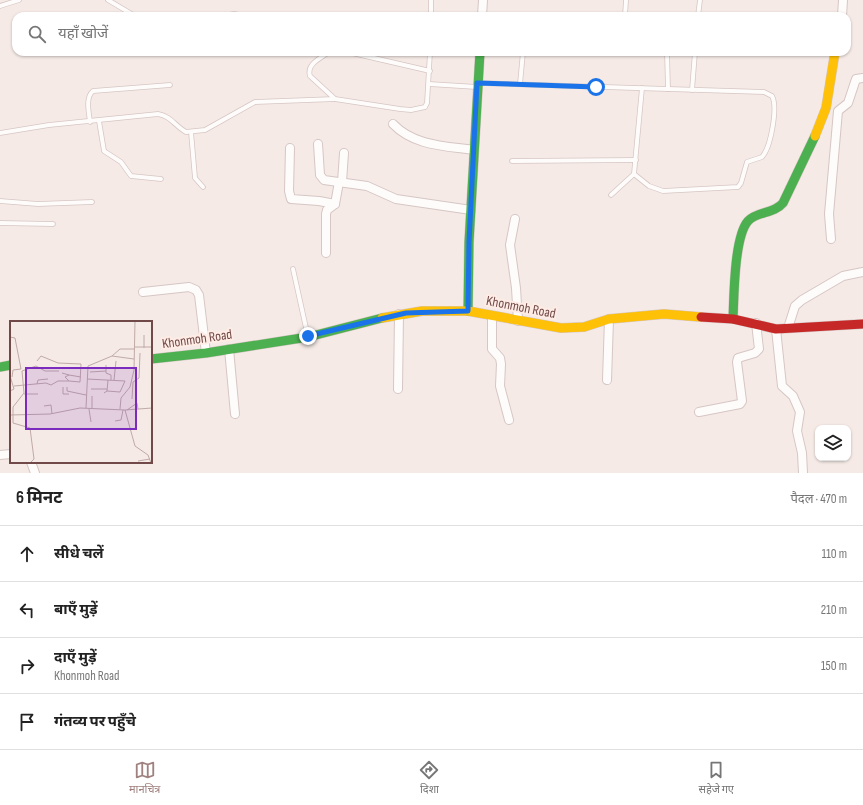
<!DOCTYPE html>
<html lang="hi">
<head>
<meta charset="utf-8">
<style>
	body { margin:0; font-family:"Sofia Sans Condensed","Noto Sans Devanagari",sans-serif; background:#f2f2f2; color:#222 }
	.controls { position:absolute; right:12px; bottom:12px; display:grid; overflow:hidden; border-radius:8px; box-shadow:0 1px 3px #0004 }
	.controls button { width:36px; height:36px; display:grid; place-items:center; padding:0; border:0; border-bottom:1px solid #e0e0e0; background:#fff; color:#222; font:20px sans-serif }
	.stop { position:absolute; width:12px; height:12px; margin:-9px; border:3px solid #1a73e8; border-radius:50%; background:#fff }
	.stop.end { background:#1a73e8; border-color:#fff; box-shadow:0 1px 4px #0008 }
	.list { margin:0; padding:0; list-style:none }
	h2 { display:flex; justify-content:space-between; align-items:center; height:52px; margin:0; padding:0 16px; font-size:17px }
	h2 small { font-size:13px; font-weight:400; color:#767676 }
	.list li { display:grid; grid-template-columns:26px 1fr auto; gap:12px; align-items:center; box-sizing:border-box; height:56px; padding:0 16px; border-top:1px solid #e0e0e0 }
	.list b { display:block; font-size:15px; white-space:nowrap }
	.list p { margin:0; font-size:13px; white-space:nowrap; color:#767676 }
	.list em { font-size:13px; font-style:normal; color:#767676 }
	.icon { flex:none; width:22px; height:22px; fill:none; stroke:currentColor; stroke-width:2; stroke-linecap:round; stroke-linejoin:round }
	.map { position:relative; flex:none; width:863px; height:473px; overflow:hidden }
	.search { position:absolute; background:#fff; box-shadow:0 1px 3px #0004; left:12px; right:12px; top:12px; height:44px; display:flex; align-items:center; gap:10px; box-sizing:border-box; padding:0 14px; border-radius:12px; color:#767676; font-size:15px }
	.sheet { height:276px; background:#fff }
	nav { display:flex; justify-content:space-around; align-items:center; box-sizing:border-box; height:56px; border-top:1px solid #e0e0e0; background:#fff; font-size:11px; color:#767676 }
	nav a { display:grid; justify-items:center; gap:2px }
	nav .on { color:#9f817f }
	.map>svg:first-child { display:block }
	.lines { fill:none; stroke-linecap:round; stroke-linejoin:round }
	.lane-casing { stroke:#d6c6c4; stroke-width:5.5 }
	.street-casing { stroke:#d6c6c4; stroke-width:10 }
	.fast-casing { stroke:#d5c5c3; stroke-width:10 }
	.slow-casing { stroke:#d5c5c3; stroke-width:10 }
	.jam-casing { stroke:#d5c5c3; stroke-width:10 }
	.lane { stroke:#fefcfb; stroke-width:4 }
	.street { stroke:#fefcfb; stroke-width:8 }
	.fast { stroke:#4caf50; stroke-width:9 }
	.slow { stroke:#ffc107; stroke-width:9 }
	.jam { stroke:#c62828; stroke-width:9 }
	.route { stroke:#1a73e8; stroke-width:5 }
	.labels { text-anchor:middle; dominant-baseline:central; stroke-width:4; stroke-linejoin:round; paint-order:stroke }
	.street-label { font-size:14px; fill:#704948; stroke:#feece5 }
	.inset-road { fill:none; stroke:#c0aaa7; stroke-width:1 }
	.view { fill:#7b2cbf; fill-opacity:0.15; stroke:#7b2cbf; stroke-width:2 }
	.inset-edge { fill:none; stroke:#704948; stroke-width:2 }
</style>
</head>
<body>
<div class="map">
<svg width="863" height="473" viewBox="0 0 863 473">
	<rect width="100%" height="100%" fill="#f5eae6"/>
	<g class="lines">
		<g class="lane-casing">
			<g id="lane">
				<path d="M108,0L135,16"/>
				<path d="M0,6L19,0"/>
				<path d="M224,16L234,14L245,16"/>
				<path d="M431,16V0"/>
				<path d="M625,16L626,0"/>
				<path d="M698,16L700,0"/>
				<path d="M329,52C321,58 306,64 310,76L335,99L400,109L411,110L425,107L427,103L430,52"/>
				<path d="M348,52L430,71"/>
				<path d="M667,52L668,89"/>
				<path d="M478,83L764,92L772,96C778,107 771,147 762,157L747,162L741,183L738,187L663,191L649,186L634,174"/>
				<path d="M429,84L477,87"/>
				<path d="M520,84L523,52"/>
				<path d="M692,90L695,52"/>
				<path d="M99,121L104,151L121,162L131,176L161,179"/>
				<path d="M90,122C89,112 85,98 93,91L170,85"/>
				<path d="M191,132L195,178L203,187"/>
				<path d="M0,133L49,125L158,114C171,116 175,126 186,132L205,130L255,102L335,99"/>
				<path d="M512,161L636,160"/>
				<path d="M611,195L634,174L642,88"/>
				<path d="M0,201L38,204L92,202"/>
				<path d="M0,223L53,224"/>
				<path d="M293,269L308,337"/>
			</g>
		</g>
		<g class="street-casing">
			<g id="street">
				<path d="M482,16L483,0"/>
				<path d="M842,16L843,0"/>
				<path d="M393,124C414,146 445,146 474,150"/>
				<path d="M318,144L320,175L324,180L367,186L396,199L471,210"/>
				<path d="M290,148L289,191L291,199L319,201L335,204"/>
				<path d="M342,182L344,153"/>
				<path d="M515,219L510,245L516,288L518,321"/>
				<path d="M831,239L829,214L838,111L848,103L856,79L863,78"/>
				<path d="M326,253V214L327,210L335,204L339,182"/>
				<path d="M143,292L189,287L196,290L199,295L206,353"/>
				<path d="M492,316V349L500,358L501,364L500,386L509,420"/>
				<path d="M788,328L795,306L802,300L843,276L863,272"/>
				<path d="M776,329L782,386L793,396L800,412L797,431L802,453L803,473"/>
				<path d="M229,349L235,414"/>
				<path d="M607,380L609,319"/>
				<path d="M398,389L399,314"/>
				<path d="M699,412L740,404L742,401L737,362L738,358L755,353L759,349L756,323"/>
				<path d="M0,455L11,454"/>
				<path d="M31,462L35,473"/>
			</g>
		</g>
		<g class="fast-casing">
			<g id="fast">
				<path d="M468,311L469,242L480,52"/>
				<path d="M733,319C734,297 734,237 748,221C757,211 774,214 783,203L815,136"/>
				<path d="M151,359L206,353L308,337L382,318"/>
				<path d="M0,367L11,365"/>
			</g>
		</g>
		<g class="slow-casing">
			<g id="slow">
				<path d="M815,136L826,108L835,52"/>
				<path d="M382,318L422,311H468L561,328L584,327L609,319L664,314L701,317"/>
			</g>
		</g>
		<g class="jam-casing">
			<path id="jam" d="M701,317L733,319L776,329L863,324"/>
		</g>
		<use href="#lane" class="lane"/>
		<use href="#street" class="street"/>
		<use href="#fast" class="fast"/>
		<use href="#slow" class="slow"/>
		<use href="#jam" class="jam"/>
	</g>
	<g class="lines">
		<path class="route" d="M308,336L406,313L468,311L469,242L477,83L596,87"/>
	</g>
	<g class="labels">
		<g class="street-label">
			<text transform="translate(521 307) rotate(11)">Khonmoh Road</text>
			<text transform="translate(197 339) rotate(-8)">Khonmoh Road</text>
		</g>
	</g>
	<g transform="translate(10 321)">
		<rect width="142" height="142" fill="#f5eae6"/>
		<path class="inset-road" d="M134,14V27M0,16L5,17L11,48L3,49L2,56M125,26H142M102,35L124,38M27,40L31,35L48,42L71,43L70,61L59,60L55,56L59,54L52,52M96,44V52L101,54V59M80,51L96,50M59,54L71,56M77,58L115,60L110,71L97,70M104,59L106,40M27,63L28,59L38,58M4,65L36,62L41,64L48,60H59M53,66V73H59M57,66V70L76,74M81,68H97M0,70L4,68L0,55M94,72L97,70L98,59M14,73H28M82,75V88M122,78L123,61L129,57L130,32M34,85L41,84L42,93M76,87L78,45L102,35L110,28H125M79,88L81,101M110,88L111,77L120,66L124,49L125,0M115,89L125,125L138,134L141,142M117,89L127,82L128,88M0,94L40,93L70,87L115,89L142,87M105,100L111,99L113,89M128,140L140,138M20,142L24,138L20,107L3,102V86L14,72L12,50L26,45L35,50H49"/>
		<path class="view" d="M16,47H126V108H16Z"/>
		<rect width="142" height="142" class="inset-edge"/>
	</g>
</svg>
<div class="controls">
<button><svg class="icon" aria-label="layers" viewBox="0 0 24 24"><path d="M12 4l9 5-9 5-9-5zM3 14l9 5 9-5"/></svg></button>
</div>
<div class="stop" style="left:596px;top:87px"></div>
<div class="stop end" style="left:308px;top:336px"></div>
<div class="search"><svg class="icon" aria-label="search" viewBox="0 0 24 24"><circle cx="10" cy="10" r="6"/><path d="M15 15l6 6"/></svg>यहाँ खोजें</div>
</div>
<section class="sheet">
<h2>6 मिनट<small>पैदल · 470 m</small></h2>
<ul class="list">
<li><svg class="icon" aria-label="ahead" viewBox="0 0 24 24"><path d="M12 20V5M6 11l6-6 6 6"/></svg><div><b>सीधे चलें</b></div><em>110 m</em></li>
<li><svg class="icon" aria-label="left" viewBox="0 0 24 24"><path d="M17 20v-9H6M10 6l-5 5 5 5"/></svg><div><b>बाएँ मुड़ें</b></div><em>210 m</em></li>
<li><svg class="icon" aria-label="right" viewBox="0 0 24 24"><path d="M7 20v-9h11M14 6l5 5-5 5"/></svg><div><b>दाएँ मुड़ें</b><p>Khonmoh Road</p></div><em>150 m</em></li>
<li><svg class="icon" aria-label="arrive" viewBox="0 0 24 24"><path d="M6 21V4h12l-3 4 3 4H6"/></svg><div><b>गंतव्य पर पहुँचे</b></div></li>
</ul>
</section>
<nav>
<a class="on"><svg class="icon" aria-label="map" viewBox="0 0 24 24"><path d="M3 6l6-2 6 2 6-2v14l-6 2-6-2-6 2zM9 4v14M15 6v14"/></svg>मानचित्र</a>
<a><svg class="icon" aria-label="directions" viewBox="0 0 24 24"><path d="M12 3l9 9-9 9-9-9zM9 14v-3h6M13 9l2 2-2 2"/></svg>दिशा</a>
<a><svg class="icon" aria-label="saved" viewBox="0 0 24 24"><path d="M7 4h10v16l-5-4-5 4z"/></svg>सहेजे गए</a>
</nav>
</body>
</html>
